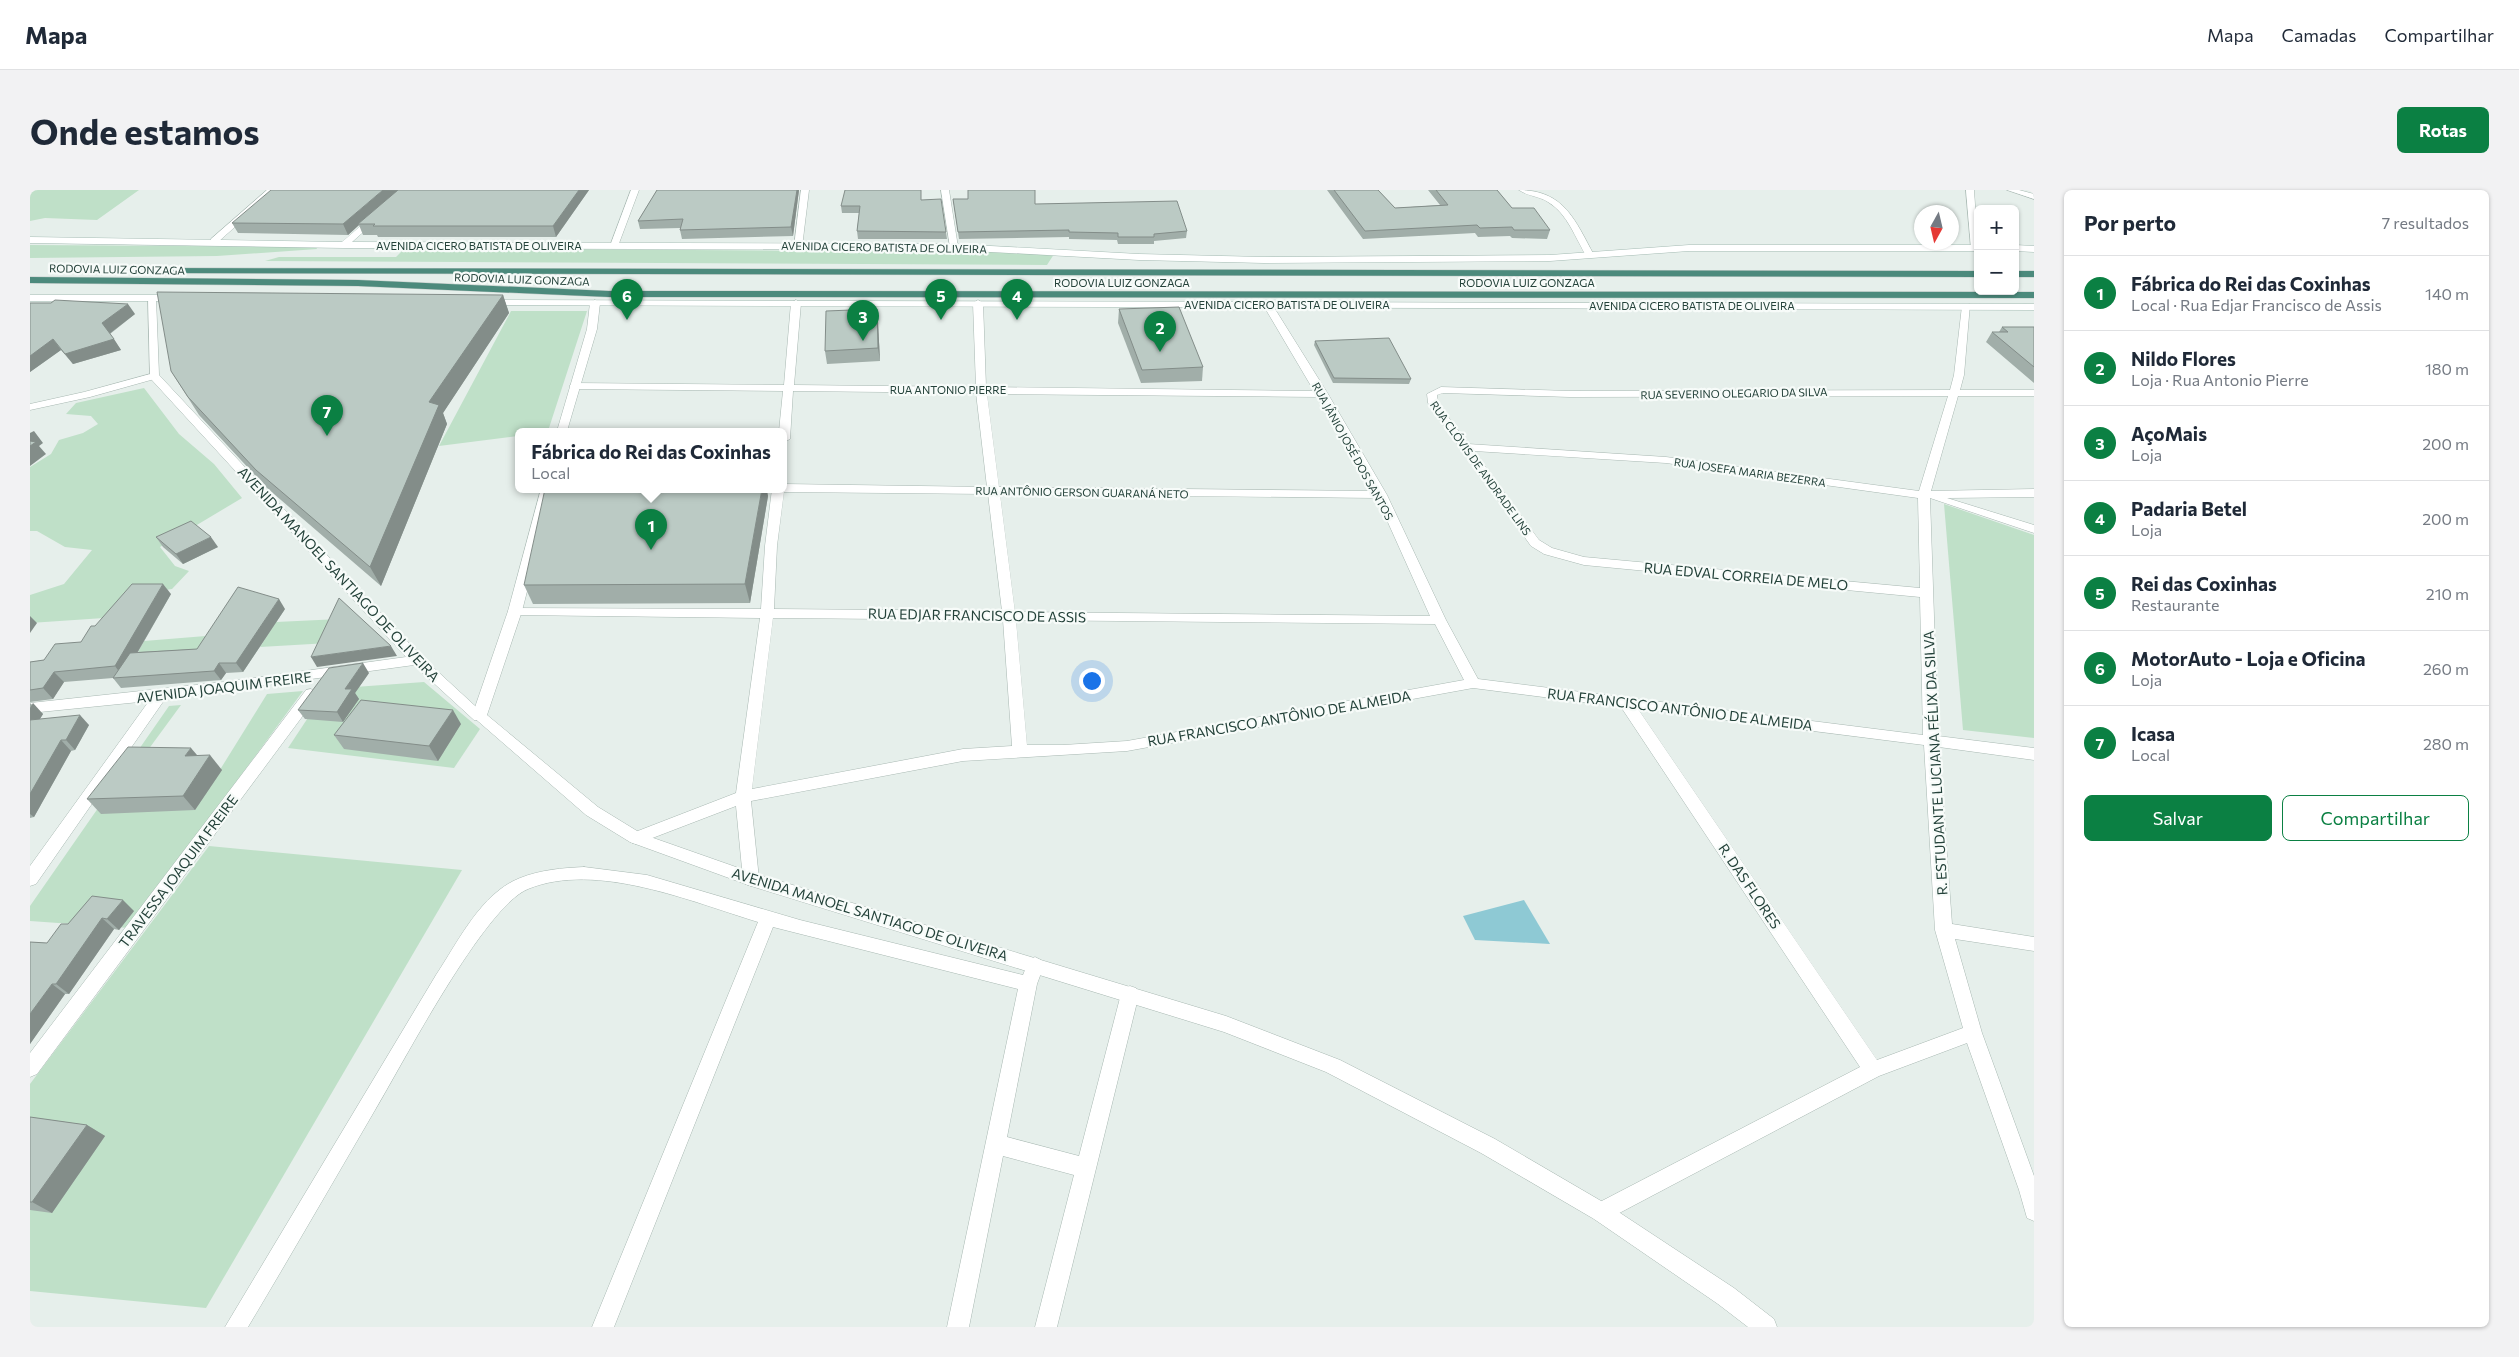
<!DOCTYPE html>
<html lang="pt">
<head>
<meta charset="utf-8">
<style>
	body { margin:0; font-family:Commissioner,sans-serif; background:#f2f2f3; color:#1f2937 }
	.controls { position:absolute; right:15px; top:15px; display:grid; overflow:hidden; border-radius:8px; box-shadow:0 1px 4px #0004 }
	.controls button { width:45px; height:45px; display:grid; place-items:center; padding:0; border:0; border-bottom:1px solid #e0e1e3; background:#fff; color:#1f2937; font:25px sans-serif }
	.compass { position:absolute; left:1884px; top:15px; width:45px; height:45px; border-radius:50%; background:#fff; box-shadow:0 1px 4px #0004; rotate:188deg }
	.you { position:absolute; left:1061px; top:490px; width:18px; height:18px; margin:-12px; border:4px solid #fff; border-radius:50%; background:#1a73e8; box-shadow:0 0 0 8px #1a73e833 }
	.badge { display:grid; place-items:center; width:32px; height:32px; border-radius:50%; background:#0b8043; color:#fff; font-size:16px; font-weight:700 }
	.pin { position:absolute; translate:-50% -41px; filter:drop-shadow(0 1px 2px #0008) }
	.pin::after { content:''; position:absolute; top:26px; width:18px; height:15px; background:inherit; clip-path:polygon(0 0,100% 0,50% 100%) }
	.popup { position:absolute; left:485px; top:238px; width:272px; height:65px; box-sizing:border-box; display:grid; place-content:center; border-radius:8px; background:#fff; filter:drop-shadow(0 1px 4px #0005); font-size:16px; white-space:nowrap; color:#747a83 }
	.popup b { font-size:19px; color:#1f2937 }
	.popup::after { content:''; position:absolute; left:50%; top:100%; margin-left:-10px; border:10px solid transparent; border-top-color:#fff }
	.list { margin:0; padding:0; list-style:none }
	h2 { display:flex; justify-content:space-between; align-items:center; height:65px; margin:0; padding:0 20px; font-size:21px }
	h2 small { font-size:16px; font-weight:400; color:#747a83 }
	.list li { display:grid; grid-template-columns:32px 1fr auto; gap:15px; align-items:center; box-sizing:border-box; height:75px; padding:0 20px; border-top:1px solid #e0e1e3 }
	.list b { display:block; font-size:19px; white-space:nowrap }
	.list p { margin:0; font-size:16px; white-space:nowrap; color:#747a83 }
	.list em { font-size:16px; font-style:normal; color:#747a83 }
	.actions { display:flex; gap:10px; padding:15px 20px }
	.actions a { flex:1; padding:11px 0; border:1px solid #0b8043; border-radius:8px; text-align:center; font-size:18px; color:#0b8043 }
	.actions .main { background:#0b8043; color:#fff }
	.map { position:relative; flex:none; width:2004px; height:1137px; overflow:hidden; border-radius:8px }
	header { display:flex; align-items:center; gap:30px; box-sizing:border-box; height:70px; padding:0 25px; background:#fff; border-bottom:1px solid #e0e1e3 }
	header strong { font-size:24px }
	nav { display:flex; gap:28px; margin-inline-start:auto; font-size:18px }
	.intro { display:flex; align-items:center; justify-content:space-between; box-sizing:border-box; height:120px; padding:0 30px }
	h1 { margin:0; font-size:35px }
	.button { padding:12px 22px; border-radius:8px; background:#0b8043; color:#fff; font-size:18px; font-weight:700 }
	main { display:flex; gap:30px; padding:0 30px }
	aside { flex:1; background:#fff; border-radius:8px; box-shadow:0 1px 4px #0004 }
	.map>svg:first-child { display:block }
	.green { fill:#bfe0c8 }
	.water { fill:#8ec9d4 }
	.lines { fill:none; stroke-linecap:round; stroke-linejoin:round }
	.service-casing { stroke:#a8b8b2; stroke-width:1 }
	.minor-casing { stroke:#a8b8b2; stroke-width:1 }
	.tertiary-casing { stroke:#a8b8b2; stroke-width:1 }
	.secondary-casing { stroke:#a4bbb3; stroke-width:1 }
	.trunk-casing { stroke:#c2cac8; stroke-width:1 }
	.service { fill:#fff; fill-rule:evenodd }
	.minor { fill:#fff; fill-rule:evenodd }
	.tertiary { fill:#fff; fill-rule:evenodd }
	.secondary { fill:#fff; fill-rule:evenodd }
	.trunk { fill:#4c8a7c; fill-rule:evenodd }
	.wall { fill:#a1aea9 }
	.shaded-wall { fill:#838d89 }
	.building { fill:#bbcac4; stroke:#838d89 }
	.labels { text-anchor:middle; dominant-baseline:central; stroke-width:4.5; stroke-linejoin:round; paint-order:stroke }
	.far-street-label { font-size:11px; fill:#24423a; stroke:#f7fbf9 }
	.street-label { font-size:14px; fill:#24423a; stroke:#f7fbf9 }
</style>
</head>
<body>
<header>
<strong>Mapa</strong>
<nav><a>Mapa</a><a>Camadas</a><a>Compartilhar</a></nav>
</header>
<div class="intro"><h1>Onde estamos</h1><a class="button">Rotas</a></div>
<main>
<div class="map">
<svg width="2004" height="1137" viewBox="0 0 2004 1137">
	<rect width="100%" height="100%" fill="#e6efeb"/>
	<g class="green">
		<path d="M0,0H109L67,30L15,28L0,31Z"/>
		<path d="M0,55L286,57L287,59L187,66L0,68Z"/>
		<path d="M375,58L787,61L920,58L1026,61L1017,75L235,71L249,67H366Z"/>
		<path d="M481,121H557L518,241H488V246L409,256Z"/>
		<path d="M114,198L149,244L184,274L212,308L130,357L145,376L159,381L142,399L109,404L74,428L0,433V405L34,394L62,360L35,357L7,341H0V277L21,264L29,250L53,243L68,234L61,226L36,224L46,213Z"/>
		<path d="M1914,314L2004,345V548L1933,540Z"/>
		<path d="M310,429L299,453L230,457L246,432Z"/>
		<path d="M188,445L155,491L103,472L114,451Z"/>
		<path d="M394,492L450,539L424,578L258,558L297,499Z"/>
		<path d="M273,501L99,738L0,731V716L139,516L151,515L74,620H165L237,504Z"/>
		<path d="M179,656L432,680L176,1118L0,1101V894Z"/>
	</g>
	<path class="water" d="M1494,710L1520,754L1445,750L1433,726Z"/>
	<g class="lines">
		<g class="service-casing">
			<g id="service">
				<path d="M124,183L129,186L128,188L60,207L0,220V214L54,202Z"/>
				<path d="M281,499L288,504L286,508L7,884L0,887V863L276,500Z"/>
			</g>
		</g>
		<g class="minor-casing">
			<g id="minor">
				<path d="M237,0H246L187,53H181V49Z"/>
				<path d="M601,0H609L588,56L581,58L580,56Z"/>
				<path d="M771,0H779L772,57L768,60L764,57Z"/>
				<path d="M1489,0C1534,0 1545,30 1564,65L1563,67H1557C1545,48 1538,24 1518,12C1509,6 1497,6 1489,0Z"/>
				<path d="M1936,0H1944L1948,60L1945,61L1941,58Z"/>
				<path d="M1977,0H1989L2004,4V9Z"/>
				<path d="M118,106L126,108L129,185L392,467L456,526L454,530H444L384,475L135,509L6,694L0,696V676L119,511L0,523V513L194,492L376,467L120,188Z"/>
				<path d="M766,110L771,113L764,195L946,197L943,113L948,110L953,113L956,197L1284,201L1232,113L1240,111L1298,204L1357,305L1416,430L1448,489L1893,545L1890,407L1554,375L1514,364L1501,356L1398,213L1397,204L1411,197L1540,201L1920,200L1924,185L1932,116L1940,114L1934,185L1930,200H2004V206H1928L1901,301L2004,299V307L1917,308L2004,335V343L1900,308L1908,546L2004,558V570L1909,557L1922,734L2004,747V761L1925,749L1952,843L2004,986V1031L1997,1028L1989,1000L1937,853L1849,886L1578,1029L1571,1032L1564,1029L1561,1022L1564,1015L1830,877L1591,517L1443,498L1097,561L933,571L721,611L729,689L727,694L721,696L715,694L713,689L706,616L612,652L606,654L600,652L598,648L600,644L706,603L730,428L485,425L480,424L478,421L480,418L731,419L735,356L742,299H754V294L957,297L946,203L763,201L760,249L754,252V241H749L753,201L544,199L539,196L544,193L754,195L761,113ZM1413,203L1540,207L1918,206L1889,301L1636,267L1438,254L1408,213L1407,205ZM957,204L1288,207L1343,301L969,297ZM1444,261L1636,273L1888,308L1890,398L1554,367L1522,358L1509,350ZM754,302L958,304L972,421L744,419L747,356ZM970,304L1347,308L1400,426L985,422ZM743,428L973,430L982,556L933,559L722,599ZM986,430L1405,434L1434,490L1097,551L1033,555H997ZM1608,519L1894,555L1905,740L1933,838L1847,870Z"/>
				<path d="M554,677L617,685L770,730L993,785L999,770L1005,767L1011,770L1014,775L1007,794L977,947L1049,966L1091,804L1094,798L1100,796L1106,798L1109,804L1027,1137H1005L1044,985L973,966L939,1137H917L988,799L743,737L584,1137H562L728,732C662,712 566,671 498,699C454,717 373,873 345,920C303,992 261,1065 218,1137H195L406,785C428,752 451,703 490,688C510,680 532,678 554,677Z"/>
			</g>
		</g>
		<g class="tertiary-casing">
			<g id="tertiary">
				<path d="M911,0H919L928,57L924,60L920,57Z"/>
				<path d="M565,110L570,113L567,139L537,241H527L557,139L560,113Z"/>
				<path d="M511,299H523L492,421L457,525L568,617L612,644L723,683L1196,826L1310,870L1465,949L1578,1015L1704,1098L1744,1129L1747,1137H1718L1688,1114L1564,1029L1451,963L1296,882L1194,842L721,696L600,652L556,625L442,526L478,421Z"/>
			</g>
		</g>
		<g class="secondary-casing">
			<g id="secondary">
				<path d="M372,0H381L322,52L924,54L1109,64L1234,67L1520,65L1659,55H1948V61H1659L1520,71L1234,73L1109,70L924,60L314,58L0,53V47L312,52Z"/>
				<path d="M1985,55L2004,56V62L1985,61Z"/>
				<path d="M0,105H148L153,108L148,111H0Z"/>
				<path d="M453,110L2004,114V120L456,115L453,114Z"/>
			</g>
		</g>
		<g class="trunk-casing">
			<g id="trunk">
				<path d="M119,78L1948,81V87L116,83V79Z"/>
				<rect x="1985" y="81" width="19" height="6"/>
				<path d="M0,87L328,90L579,101L2004,102V108L579,107L328,96L0,93Z"/>
			</g>
		</g>
		<use href="#service" class="service"/>
		<use href="#minor" class="minor"/>
		<use href="#tertiary" class="tertiary"/>
		<use href="#secondary" class="secondary"/>
		<use href="#trunk" class="trunk"/>
	</g>
	<g class="wall">
		<path d="M559,0L526,47H348L347,45H333L329,35L318,45L208,43L202,33Z"/>
		<path d="M627,0H769L763,46L652,49L650,40V38L610,39L608,31Z"/>
		<path d="M1297,0H1348L1365,18L1410,15L1398,0H1467L1482,18L1520,40L1517,49L1482,48L1480,46L1448,47L1445,43L1333,49Z"/>
		<path d="M923,9H938L1005,14L1157,41L1156,48L1124,51V54H1088L1087,50L1039,49V47L929,49Z"/>
		<path d="M892,10L916,42L917,49H828L827,41L829,23H812L811,16Z"/>
		<path d="M473,105L479,123L413,223L417,234L351,396L237,298L169,225L141,181Z"/>
		<path d="M0,113L105,124L80,144L91,160L43,174L31,160L0,182Z"/>
		<path d="M1089,119L1173,177L1172,191L1111,193L1088,133Z"/>
		<path d="M848,132L850,171L797,174L795,161Z"/>
		<path d="M1972,137H2004V193L1956,152L1962,142H1969Z"/>
		<path d="M1285,151L1381,189L1379,194L1303,193L1284,155Z"/>
		<path d="M738,306L720,413L503,414L494,395Z"/>
		<path d="M126,347L188,357L153,374L133,357Z"/>
		<path d="M141,404L108,462L167,459L255,419L213,482L196,483L191,490L91,498L83,488L34,492L23,509L0,512V472L14,470L51,452L65,436Z"/>
		<path d="M339,483L325,503L329,509L313,532L275,529L268,520Z"/>
		<path d="M0,513L13,524L10,529L59,535L45,560L41,561L4,627L0,628Z"/>
		<path d="M431,534L408,571L314,559L304,545Z"/>
		<path d="M167,565L192,580L165,620L71,624L57,609Z"/>
		<path d="M104,721L89,740L84,739L39,804H35L0,854V752L17,753L38,734Z"/>
		<path d="M0,927L57,935L75,946L22,1023L0,1020Z"/>
	</g>
	<g class="shaded-wall">
		<path d="M353,0H369L328,34L329,35L318,45L313,34Z"/>
		<path d="M549,0H559L526,47L523,36Z"/>
		<path d="M767,0H769L763,46L761,37Z"/>
		<path d="M473,105L479,123L413,223L417,234L351,396L340,377L399,212Z"/>
		<path d="M98,114L105,124L79,144L72,133Z"/>
		<path d="M847,119L848,132L850,171L848,158Z"/>
		<path d="M23,149L31,160L0,182V166Z"/>
		<path d="M84,149L91,160L43,174L35,164Z"/>
		<path d="M4,241L13,253L9,256L16,264L0,276V243Z"/>
		<path d="M732,299H737L738,306L720,413L715,394Z"/>
		<path d="M181,347L188,357L153,374L146,364Z"/>
		<path d="M133,394L141,404L93,487L85,476Z"/>
		<path d="M249,409L255,419L213,482L206,473Z"/>
		<path d="M0,426L7,433L0,443Z"/>
		<path d="M361,456L367,466L287,477L281,467Z"/>
		<path d="M189,473L196,483L191,490L184,481Z"/>
		<path d="M333,473L339,483L325,503L329,509L313,532L307,522L315,499Z"/>
		<path d="M24,482L34,492L23,509L13,498Z"/>
		<path d="M3,513L13,524L2,541L0,539V518Z"/>
		<path d="M423,520L431,534L408,571L399,556Z"/>
		<path d="M50,525L59,535L45,560L36,550Z"/>
		<path d="M31,550L41,561L4,627L0,624V604Z"/>
		<path d="M161,558L173,572L155,566Z"/>
		<path d="M180,565L192,580L165,620L153,606Z"/>
		<path d="M93,710L104,721L89,740L77,729Z"/>
		<path d="M72,728L84,739L39,804L26,794Z"/>
		<path d="M22,794L35,804L0,854V824Z"/>
		<path d="M57,935L75,946L22,1023L2,1012Z"/>
	</g>
	<g class="building">
		<path d="M241,0H353L313,34L202,33Z"/>
		<path d="M368,0H549L523,36H343L345,34H328Z"/>
		<path d="M627,0H767L761,37L650,40L653,29L608,31Z"/>
		<path d="M815,0H891V10L911,9L916,42L827,41L830,16H811Z"/>
		<path d="M938,0H1005V14L1147,11L1157,41L1124,44V47H1088V43L1039,42V40L928,42L923,9H938Z"/>
		<path d="M1304,0H1348L1365,18L1418,15L1406,0H1467L1482,18H1504L1520,40H1484L1482,37L1450,38L1447,35L1335,41Z"/>
		<path d="M127,102L473,105L399,212L409,215L340,377L226,280L158,207L141,181Z"/>
		<path d="M25,110L98,114L72,133L84,149L35,164L23,149L0,166V113H21Z"/>
		<path d="M1149,117L1173,177L1112,180L1089,119Z"/>
		<path d="M847,119L848,158L795,161L796,121Z"/>
		<path d="M1972,137H2004V177L1962,142H1978Z"/>
		<path d="M1359,148L1381,189L1304,188L1285,151Z"/>
		<path d="M0,251L6,252L0,256Z"/>
		<path d="M515,299H732L715,394L494,395Z"/>
		<path d="M161,331L181,347L146,364L126,347Z"/>
		<path d="M102,394H133L85,476L24,482L13,498L0,500V472L14,470L25,454L51,452L61,436H65Z"/>
		<path d="M208,397L249,409L206,473H189L184,481L83,488L100,463L167,459Z"/>
		<path d="M309,408L361,456L281,467Z"/>
		<path d="M333,473L315,499H322L307,522L268,520L299,478Z"/>
		<path d="M331,510L423,520L399,556L304,545Z"/>
		<path d="M50,525L36,550H31L0,604V530Z"/>
		<path d="M98,557L161,558L155,566L180,565L153,606L57,609Z"/>
		<path d="M62,706L93,710L77,729L72,728L26,794H22L0,824V752L17,753L31,734H38Z"/>
		<path d="M0,927L57,935L2,1012H0Z"/>
	</g>
	<g class="labels">
		<g class="far-street-label">
			<text x="449" y="55">AVENIDA CICERO BATISTA DE OLIVEIRA</text>
			<text transform="translate(854 57) rotate(1)">AVENIDA CICERO BATISTA DE OLIVEIRA</text>
			<text transform="translate(87 79) rotate(1)">RODOVIA LUIZ GONZAGA</text>
			<text transform="translate(492 89) rotate(2)">RODOVIA LUIZ GONZAGA</text>
			<text x="1092" y="92">RODOVIA LUIZ GONZAGA</text>
			<text x="1497" y="92">RODOVIA LUIZ GONZAGA</text>
			<text x="1257" y="114">AVENIDA CICERO BATISTA DE OLIVEIRA</text>
			<text x="1662" y="115">AVENIDA CICERO BATISTA DE OLIVEIRA</text>
			<text x="918" y="199">RUA ANTONIO PIERRE</text>
			<text transform="translate(1704 203) rotate(-1)">RUA SEVERINO OLEGARIO DA SILVA</text>
			<text transform="translate(1323 261) rotate(61)">RUA JÂNIO JOSÉ DOS SANTOS</text>
			<text transform="translate(1451 278) rotate(54)">RUA CLÓVIS DE ANDRADE LINS</text>
			<text transform="translate(1720 282) rotate(8)">RUA JOSEFA MARIA BEZERRA</text>
			<text transform="translate(1052 302) rotate(1)">RUA ANTÔNIO GERSON GUARANÁ NETO</text>
		</g>
		<g class="street-label">
			<text transform="translate(309 384) rotate(47)">AVENIDA MANOEL SANTIAGO DE OLIVEIRA</text>
			<text transform="translate(1716 386) rotate(5)">RUA EDVAL CORREIA DE MELO</text>
			<text transform="translate(947 425) rotate(1)">RUA EDJAR FRANCISCO DE ASSIS</text>
			<text transform="translate(194 497) rotate(-7)">AVENIDA JOAQUIM FREIRE</text>
			<text transform="translate(1650 519) rotate(7)">RUA FRANCISCO ANTÔNIO DE ALMEIDA</text>
			<text transform="translate(1249 528) rotate(-10)">RUA FRANCISCO ANTÔNIO DE ALMEIDA</text>
			<text transform="translate(1905 573) rotate(-93)">R. ESTUDANTE LUCIANA FÉLIX DA SILVA</text>
			<text transform="translate(148 681) rotate(-53)">TRAVESSA JOAQUIM FREIRE</text>
			<text transform="translate(1720 696) rotate(56)">R. DAS FLORES</text>
			<text transform="translate(840 724) rotate(17)">AVENIDA MANOEL SANTIAGO DE OLIVEIRA</text>
		</g>
	</g>
</svg>
<div class="controls">
<button>+</button>
<button>−</button>
</div>
<svg class="compass" viewBox="-18 -18 36 36"><path d="M0-13l5 13h-10z" fill="#e53935"/><path d="M0 13l5-13h-10z" fill="#747a83"/></svg>
<div class="you"></div>
<div class="pin badge" style="left:621px;top:360px">1</div>
<div class="popup"><b>Fábrica do Rei das Coxinhas</b>Local</div>
<div class="pin badge" style="left:1130px;top:162px">2</div>
<div class="pin badge" style="left:833px;top:151px">3</div>
<div class="pin badge" style="left:987px;top:130px">4</div>
<div class="pin badge" style="left:911px;top:130px">5</div>
<div class="pin badge" style="left:597px;top:130px">6</div>
<div class="pin badge" style="left:297px;top:246px">7</div>
</div>
<aside>
<h2>Por perto<small>7 resultados</small></h2>
<ul class="list">
<li><span class="badge">1</span><div><b>Fábrica do Rei das Coxinhas</b><p>Local · Rua Edjar Francisco de Assis</p></div><em>140 m</em></li>
<li><span class="badge">2</span><div><b>Nildo Flores</b><p>Loja · Rua Antonio Pierre</p></div><em>180 m</em></li>
<li><span class="badge">3</span><div><b>AçoMais</b><p>Loja</p></div><em>200 m</em></li>
<li><span class="badge">4</span><div><b>Padaria Betel</b><p>Loja</p></div><em>200 m</em></li>
<li><span class="badge">5</span><div><b>Rei das Coxinhas</b><p>Restaurante</p></div><em>210 m</em></li>
<li><span class="badge">6</span><div><b>MotorAuto - Loja e Oficina</b><p>Loja</p></div><em>260 m</em></li>
<li><span class="badge">7</span><div><b>Icasa</b><p>Local</p></div><em>280 m</em></li>
</ul>
<div class="actions"><a class="main">Salvar</a><a>Compartilhar</a></div>
</aside>
</main>
</body>
</html>
